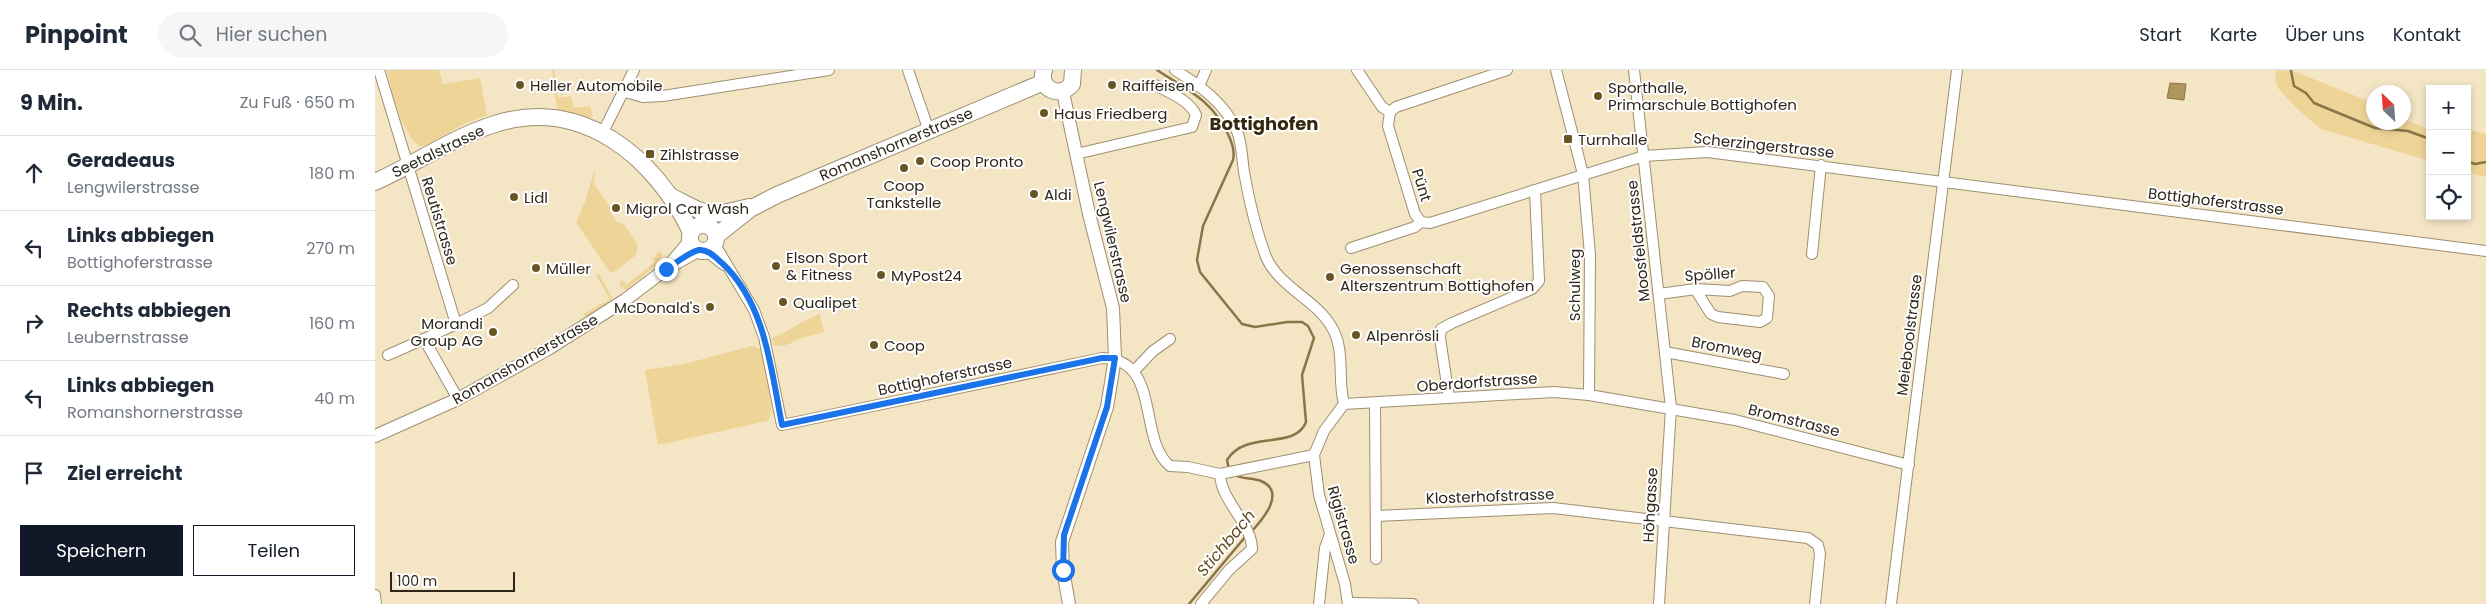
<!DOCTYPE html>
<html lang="de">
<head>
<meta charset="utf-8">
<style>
	body { margin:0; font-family:Poppins,sans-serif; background:#f6f6f7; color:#1f2937 }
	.controls { position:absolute; right:15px; top:15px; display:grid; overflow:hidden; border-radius:0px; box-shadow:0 2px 8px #0003 }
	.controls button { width:45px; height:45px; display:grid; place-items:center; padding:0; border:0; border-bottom:1px solid #e0e1e3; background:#fff; color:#1f2937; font:25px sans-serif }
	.compass { position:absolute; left:1991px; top:15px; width:45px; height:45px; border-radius:50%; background:#fff; box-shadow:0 2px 8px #0003; rotate:335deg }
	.scale { position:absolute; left:15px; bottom:12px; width:125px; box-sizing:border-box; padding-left:5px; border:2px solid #2d271b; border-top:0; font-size:14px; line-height:18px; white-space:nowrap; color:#2d271b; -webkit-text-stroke:4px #fff; paint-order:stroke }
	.stop { position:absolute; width:15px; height:15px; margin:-11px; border:4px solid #1a73e8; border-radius:50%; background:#fff }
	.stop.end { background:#1a73e8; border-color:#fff; box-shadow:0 1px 5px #0008 }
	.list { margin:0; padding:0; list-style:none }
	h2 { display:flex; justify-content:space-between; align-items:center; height:65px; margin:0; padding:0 20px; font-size:21px }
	h2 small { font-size:16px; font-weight:400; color:#747a83 }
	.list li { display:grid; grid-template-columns:32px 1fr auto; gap:15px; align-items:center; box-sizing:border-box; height:75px; padding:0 20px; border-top:1px solid #e0e1e3 }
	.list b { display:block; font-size:19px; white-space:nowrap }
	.list p { margin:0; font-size:16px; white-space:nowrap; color:#747a83 }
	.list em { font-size:16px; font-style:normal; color:#747a83 }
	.actions { display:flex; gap:10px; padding:15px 20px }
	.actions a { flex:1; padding:11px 0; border:1px solid #111827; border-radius:0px; text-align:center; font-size:18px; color:#111827 }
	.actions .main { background:#111827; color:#fff }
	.icon { flex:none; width:28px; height:28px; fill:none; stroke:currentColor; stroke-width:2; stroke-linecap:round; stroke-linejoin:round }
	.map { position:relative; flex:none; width:2111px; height:534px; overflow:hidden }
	header { display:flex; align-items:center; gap:30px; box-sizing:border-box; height:70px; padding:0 25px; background:#fff; border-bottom:1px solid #e0e1e3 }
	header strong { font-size:24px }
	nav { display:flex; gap:28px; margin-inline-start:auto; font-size:18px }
	.search { width:350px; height:45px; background:#f6f6f7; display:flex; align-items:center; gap:12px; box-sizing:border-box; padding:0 18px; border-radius:28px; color:#747a83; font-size:19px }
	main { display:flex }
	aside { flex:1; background:#fff }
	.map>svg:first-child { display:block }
	.green { fill:#efd497 }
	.water { fill:#b0965a; stroke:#897547 }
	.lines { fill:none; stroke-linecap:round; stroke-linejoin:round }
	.stream { stroke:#897547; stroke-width:2.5 }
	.minor-casing { stroke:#9d8f71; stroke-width:12 }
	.tertiary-casing { stroke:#9d8f71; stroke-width:14 }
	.primary-casing { stroke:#9d8f71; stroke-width:18 }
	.minor { stroke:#fff; stroke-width:10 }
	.tertiary { stroke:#fff; stroke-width:12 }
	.primary { stroke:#fff; stroke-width:16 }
	.route { stroke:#1a73e8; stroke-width:6 }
	.poi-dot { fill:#695524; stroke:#fff; stroke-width:2 }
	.labels { text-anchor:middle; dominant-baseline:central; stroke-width:4; stroke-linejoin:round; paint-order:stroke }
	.poi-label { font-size:15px; fill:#2d271b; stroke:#fff; text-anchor:start }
	.street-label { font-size:15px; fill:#2d271b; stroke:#fff }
	.water-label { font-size:16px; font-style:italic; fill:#624f21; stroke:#fff }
	.quarter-label { font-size:18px; font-weight:bold; fill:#34290d; stroke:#fff }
</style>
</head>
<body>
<header>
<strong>Pinpoint</strong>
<div class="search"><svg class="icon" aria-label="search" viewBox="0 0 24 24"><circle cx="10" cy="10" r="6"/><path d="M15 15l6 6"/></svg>Hier suchen</div>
<nav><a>Start</a><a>Karte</a><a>Über uns</a><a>Kontakt</a></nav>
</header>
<main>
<aside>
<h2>9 Min.<small>Zu Fuß · 650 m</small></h2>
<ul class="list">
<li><svg class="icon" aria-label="ahead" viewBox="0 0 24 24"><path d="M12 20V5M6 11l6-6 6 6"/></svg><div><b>Geradeaus</b><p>Lengwilerstrasse</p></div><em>180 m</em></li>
<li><svg class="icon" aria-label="left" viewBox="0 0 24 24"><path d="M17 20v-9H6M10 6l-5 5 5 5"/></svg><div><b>Links abbiegen</b><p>Bottighoferstrasse</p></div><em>270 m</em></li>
<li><svg class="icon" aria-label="right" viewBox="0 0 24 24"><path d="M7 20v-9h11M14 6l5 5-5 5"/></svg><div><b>Rechts abbiegen</b><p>Leubernstrasse</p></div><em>160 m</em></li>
<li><svg class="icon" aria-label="left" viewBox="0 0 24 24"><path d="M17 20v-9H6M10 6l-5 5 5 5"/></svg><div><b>Links abbiegen</b><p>Romanshornerstrasse</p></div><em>40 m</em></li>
<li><svg class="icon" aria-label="arrive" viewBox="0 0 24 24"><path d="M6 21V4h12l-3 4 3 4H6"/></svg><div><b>Ziel erreicht</b></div></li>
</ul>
<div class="actions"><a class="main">Speichern</a><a>Teilen</a></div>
</aside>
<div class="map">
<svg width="2111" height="534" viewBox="0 0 2111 534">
	<rect width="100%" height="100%" fill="#f4e6c5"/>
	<g class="green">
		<path d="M12,0H64L68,14L105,8L112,45L87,55L50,76H44C27,63 16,21 12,0Z"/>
		<path d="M177,0H179L183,28L196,26L199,38L215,36L218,47L215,48L182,41Z"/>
		<path d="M1916,0L1998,33V52H2028L2029,49L2055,60V91L1946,59L1920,37L1903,18L1900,9L1901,1Z"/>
		<path d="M2092,59L2111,64V107L2092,102Z"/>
		<path d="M220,98L219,114L237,140L235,142L242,152L249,154L263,175L261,185L238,203L234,201L201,152L210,132Z"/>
		<path d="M284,181L288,185L279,197L251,220L244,215L247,210L251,215L280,192L276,187L279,188Z"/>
		<path d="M223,202L237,227L236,230L211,247L208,244L235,229L222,207Z"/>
		<path d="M445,244L449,262L420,270C416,275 404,277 398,275L397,268C414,262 427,250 445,244Z"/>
		<path d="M377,276L387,279L397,342L393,351L283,375L270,300L309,294Z"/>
	</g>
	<path class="water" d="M1795,13L1811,14L1809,30L1792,28Z"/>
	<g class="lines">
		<g class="stream">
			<path d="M782,0C812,20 836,29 853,64C857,73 860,81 858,90L828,156L822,190L825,202L867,254L880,257L912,252H927L933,256L939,268L927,305L931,352C920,381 871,359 852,390L854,399"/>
			<path d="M1916,1L1919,16L1931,23L1939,33L2000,58L2033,61L2055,69"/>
			<path d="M2092,91L2100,94L2111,92"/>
			<path d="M859,405C867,409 878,408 886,411C912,422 887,450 877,461"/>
			<path d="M814,534L871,466"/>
		</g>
		<g class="minor-casing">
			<g id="minor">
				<path d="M4,0L81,254L49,269L83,329"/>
				<path d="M533,0L554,61"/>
				<path d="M800,0C824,15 850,33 862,61C867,74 867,88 869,102C874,130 881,160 891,187C904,217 940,229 956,256C971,279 962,309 969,334"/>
				<path d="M982,0L1007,37L1015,42"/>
				<path d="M1132,0L1021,37L1015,42L1013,56L1040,144L1046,152L1055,153L1269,86L1332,82L2111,181"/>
				<path d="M1181,0L1208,104L1215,185L1214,325"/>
				<path d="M1259,0L1296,338L1284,534"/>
				<path d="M824,16L831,0"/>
				<path d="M250,22L268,27L288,26L454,0"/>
				<path d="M227,64L259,0"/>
				<path d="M701,84L817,57L821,45C814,30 795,23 780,15"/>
				<path d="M339,173L379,240L389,267L407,355L727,288C787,289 762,369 795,396L813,397L845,404L939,385"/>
				<path d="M976,178L1040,157L1046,152"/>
				<path d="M330,180L349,195"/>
				<path d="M1437,184L1446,95"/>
				<path d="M1284,224L1321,219L1355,221L1367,216L1388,217L1394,226L1392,248L1385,252L1343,247L1336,244L1320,219"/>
				<path d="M81,254L113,238L138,215"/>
				<path d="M1290,282L1409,304"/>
				<path d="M13,285L49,269"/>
				<path d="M759,301L778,281L795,269"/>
				<path d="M1074,328L1065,268L1066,259L1077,253L1157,219L1164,211L1160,120"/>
				<path d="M1000,333L1001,489"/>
				<path d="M1001,446L1178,438L1433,468L1443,475L1445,484L1440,534"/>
				<path d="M0,525L1,534"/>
				<path d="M973,533L1038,534"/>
				<path d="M826,534L854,500L877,479C877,453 846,432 845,404"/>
				<path d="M944,534L950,478L955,464"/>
				<path d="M973,534L970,514L944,425L939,385L949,361L969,334L1179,322L1214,325L1360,350L1534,395"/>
				<path d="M1516,534L1582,0"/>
			</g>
		</g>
		<g class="tertiary-casing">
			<g id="tertiary">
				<path d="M688,22L714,144L738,238L740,288L732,337L687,472L688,500L694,534"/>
				<path d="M298,191L315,171"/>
				<path d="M0,366L83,329L173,279L250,230L291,199L324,180"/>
			</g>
		</g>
		<g class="primary-casing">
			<g id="primary">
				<path d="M669,0C663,19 685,29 697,14L698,0"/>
				<path d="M0,112C40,94 78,67 120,54C208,26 280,88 316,162"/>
				<path d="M297,127C335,146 332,148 374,137"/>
				<circle cx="328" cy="168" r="13"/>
				<path d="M341,166L375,139L402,125L669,12"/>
			</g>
		</g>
		<use href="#minor" class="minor"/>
		<use href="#tertiary" class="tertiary"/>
		<use href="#primary" class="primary"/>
	</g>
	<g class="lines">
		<path class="route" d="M291,199C300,194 314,182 324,180C333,179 341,188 347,193C391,234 396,300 407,355L727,288H740L732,337L689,465L688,500"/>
	</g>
	<g class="poi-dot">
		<circle cx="145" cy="15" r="5"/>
		<circle cx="737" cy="15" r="5"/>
		<circle cx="1223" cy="26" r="5"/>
		<circle cx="669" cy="43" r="5"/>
		<rect x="1188" y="64" width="10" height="10" rx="2.5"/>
		<rect x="270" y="79" width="10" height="10" rx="2.5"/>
		<circle cx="545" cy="91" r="5"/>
		<circle cx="529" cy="98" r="5"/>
		<circle cx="659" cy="124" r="5"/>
		<circle cx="139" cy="127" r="5"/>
		<circle cx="241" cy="138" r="5"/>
		<circle cx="401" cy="196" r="5"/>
		<circle cx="161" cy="198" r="5"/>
		<circle cx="506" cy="205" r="5"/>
		<circle cx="955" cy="207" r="5"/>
		<circle cx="408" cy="232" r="5"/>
		<circle cx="335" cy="237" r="5"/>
		<circle cx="118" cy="262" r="5"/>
		<circle cx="981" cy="265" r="5"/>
		<circle cx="499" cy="275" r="5"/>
	</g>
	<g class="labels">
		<g class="poi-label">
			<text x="155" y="15">Heller Automobile</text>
			<text x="747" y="15">Raiffeisen</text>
			<text x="1233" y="17">Sporthalle,<tspan x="1233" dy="17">Primarschule Bottighofen</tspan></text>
			<text x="679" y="43">Haus Friedberg</text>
			<text x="1203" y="69">Turnhalle</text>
			<text x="285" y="84">Zihlstrasse</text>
			<text x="555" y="91">Coop Pronto</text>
			<text x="529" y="115" text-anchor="middle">Coop<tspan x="529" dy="17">Tankstelle</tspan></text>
			<text x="669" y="124">Aldi</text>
			<text x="149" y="127">Lidl</text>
			<text x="251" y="138">Migrol Car Wash</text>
			<text x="411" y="187">Elson Sport<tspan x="411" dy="17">&amp; Fitness</tspan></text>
			<text x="171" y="198">Müller</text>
			<text x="965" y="198">Genossenschaft<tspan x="965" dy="17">Alterszentrum Bottighofen</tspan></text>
			<text x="516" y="205">MyPost24</text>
			<text x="418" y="232">Qualipet</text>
			<text x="325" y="237" text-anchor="end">McDonald's</text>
			<text x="108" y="253" text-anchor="end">Morandi<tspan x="108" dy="17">Group AG</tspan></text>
			<text x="991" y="265">Alpenrösli</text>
			<text x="509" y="275">Coop</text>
		</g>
		<g class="street-label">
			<text transform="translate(521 74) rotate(-23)">Romanshornerstrasse</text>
			<text transform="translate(1389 75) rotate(6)">Scherzingerstrasse</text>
			<text transform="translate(63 81) rotate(-26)">Seetalstrasse</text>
			<text transform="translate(1047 115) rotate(73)">Pünt</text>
			<text transform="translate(1841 131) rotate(7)">Bottighoferstrasse</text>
			<text transform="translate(65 151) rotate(73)">Reutistrasse</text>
			<text transform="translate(1263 171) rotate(-96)">Moosfeldstrasse</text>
			<text transform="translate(738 172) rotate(77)">Lengwilerstrasse</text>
			<text transform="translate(1335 204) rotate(-4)">Spöller</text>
			<text transform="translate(1199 215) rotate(-90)">Schulweg</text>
			<text transform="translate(1534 265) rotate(-83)">Meieboolstrasse</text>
			<text transform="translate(1352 278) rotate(11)">Bromweg</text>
			<text transform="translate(150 289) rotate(-30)">Romanshornerstrasse</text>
			<text transform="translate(570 306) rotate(-12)">Bottighoferstrasse</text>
			<text transform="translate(1102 312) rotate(-4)">Oberdorfstrasse</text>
			<text transform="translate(1419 350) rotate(14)">Bromstrasse</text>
			<text transform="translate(1115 426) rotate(-2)">Klosterhofstrasse</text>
			<text transform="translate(1275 435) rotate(-87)">Höhgasse</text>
			<text transform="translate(969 455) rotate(74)">Rigistrasse</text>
		</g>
		<g class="water-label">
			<text transform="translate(851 473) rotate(-50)">Stichbach</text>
		</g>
		<g class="quarter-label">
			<text x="889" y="53">Bottighofen</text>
		</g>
	</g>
</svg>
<div class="controls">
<button>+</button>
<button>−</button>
<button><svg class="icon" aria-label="locate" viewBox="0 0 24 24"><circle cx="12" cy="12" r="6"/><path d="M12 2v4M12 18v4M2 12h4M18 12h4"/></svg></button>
</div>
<svg class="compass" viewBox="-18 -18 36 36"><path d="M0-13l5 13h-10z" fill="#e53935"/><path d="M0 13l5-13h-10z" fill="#747a83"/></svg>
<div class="scale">100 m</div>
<div class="stop" style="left:688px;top:500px"></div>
<div class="stop end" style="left:291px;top:199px"></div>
</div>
</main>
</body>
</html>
